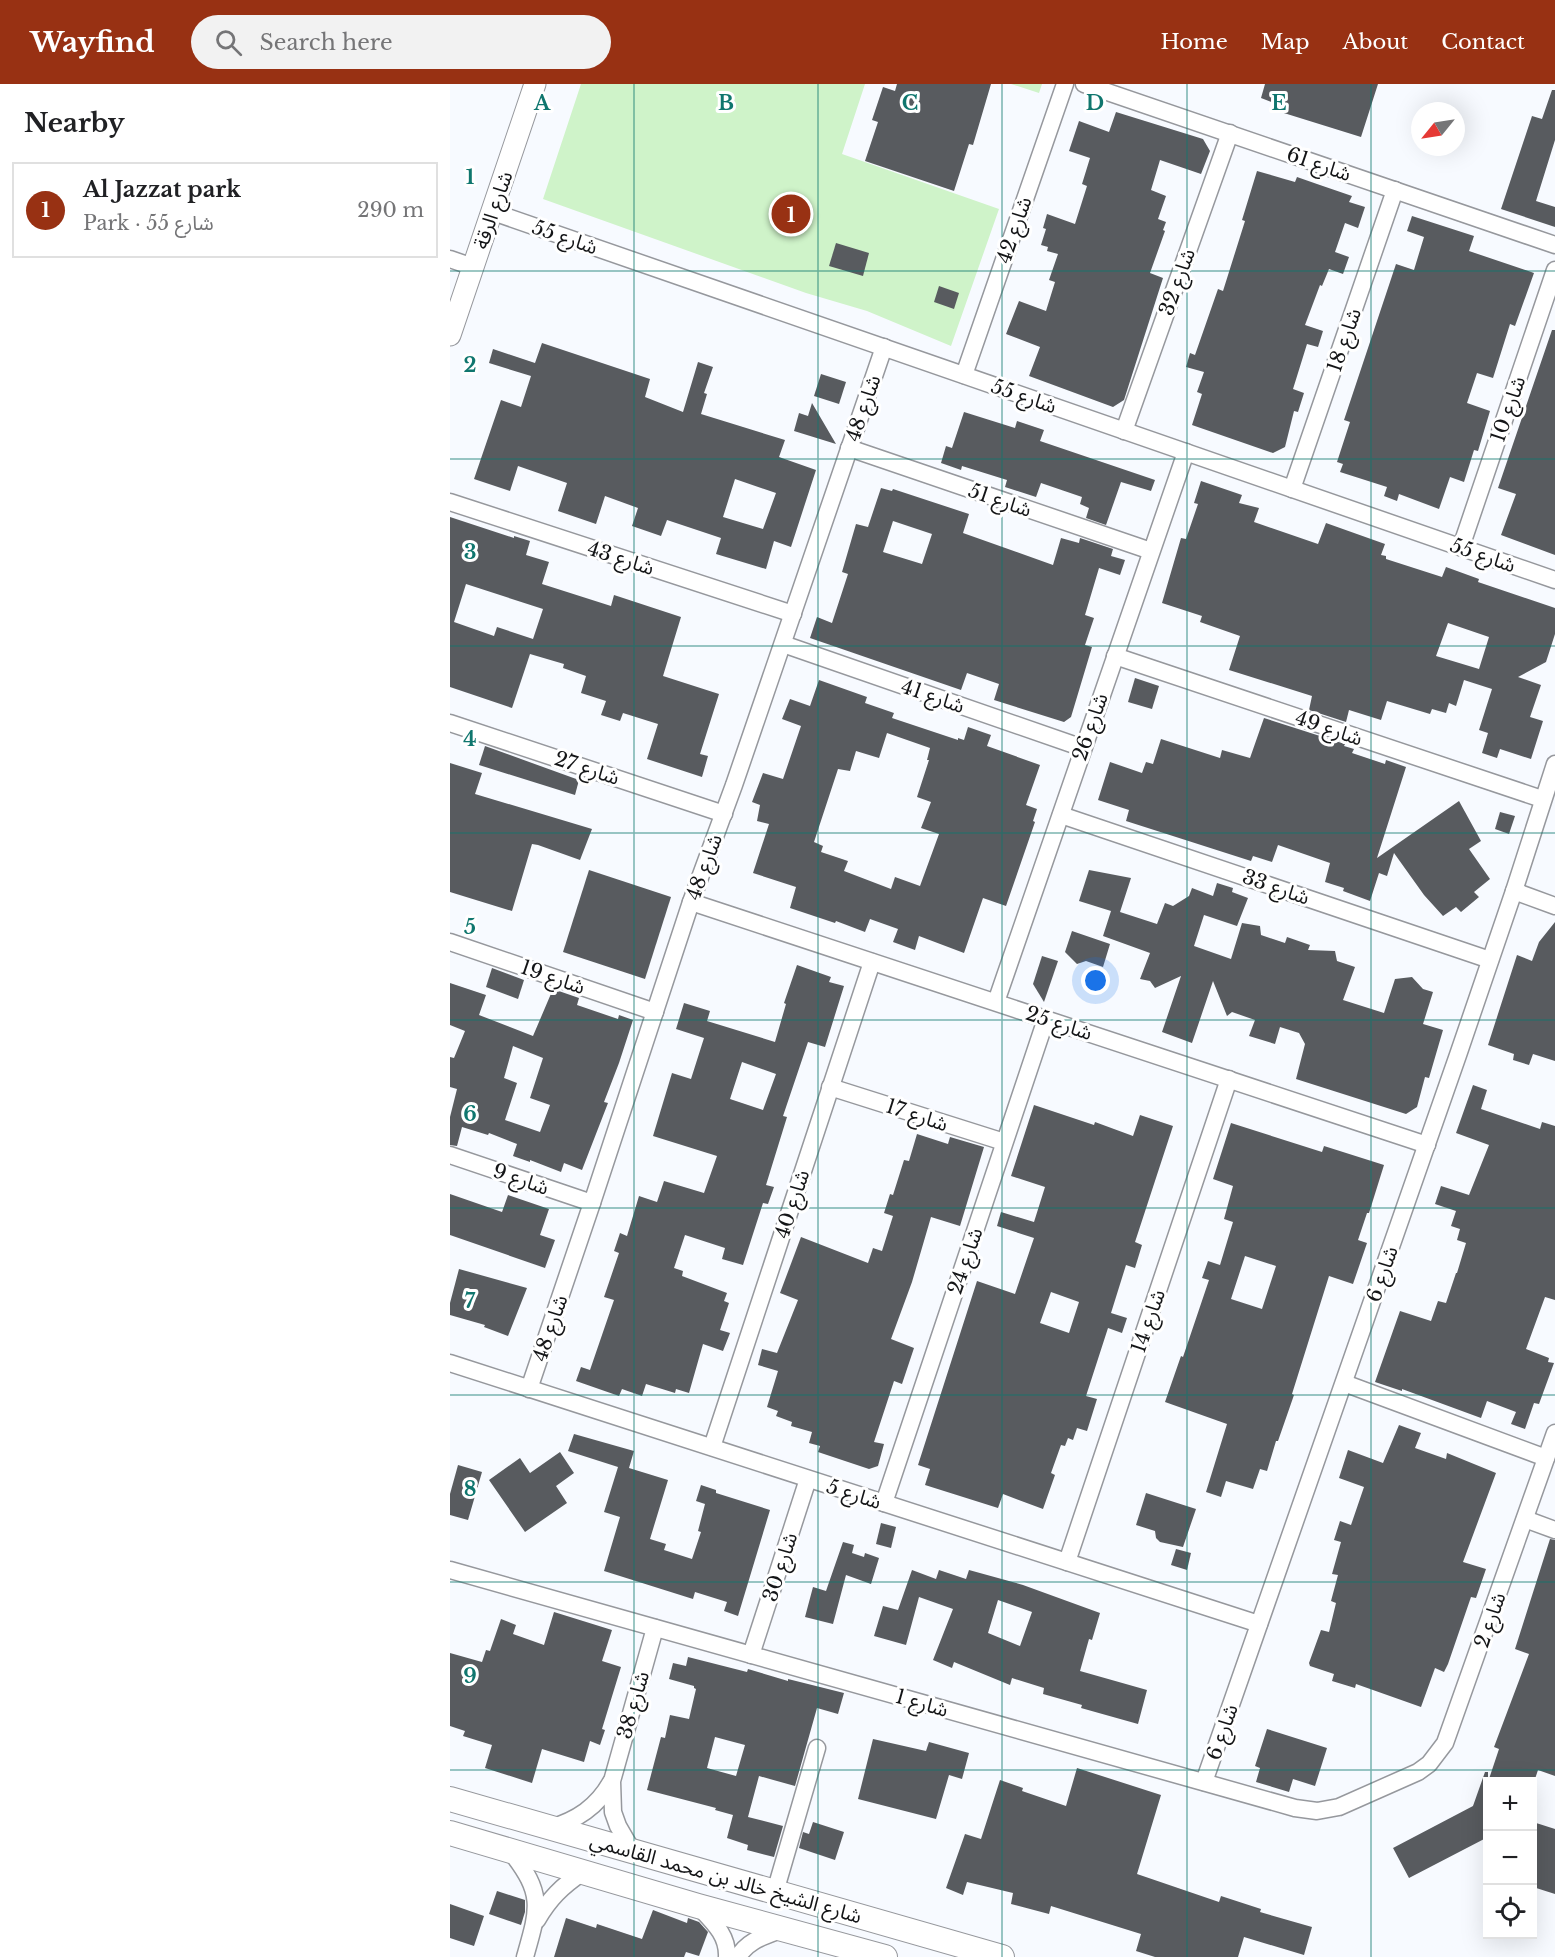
<!DOCTYPE html>
<html lang="en">
<head>
<meta charset="utf-8">
<style>
	body { margin:0; font-family:"Libre Baskerville","Noto Sans Arabic",serif; background:#f2f2f2; color:#202124 }
	.controls { position:absolute; right:18px; bottom:18px; display:grid; overflow:hidden; border-radius:0px; box-shadow:0 6px 24px #0002 }
	.controls button { width:54px; height:54px; display:grid; place-items:center; padding:0; border:0; border-bottom:2px solid #e0e0e0; background:#fff; color:#202124; font:30px sans-serif }
	.compass { position:absolute; left:961px; top:18px; width:54px; height:54px; border-radius:50%; background:#fff; box-shadow:0 6px 24px #0002; rotate:240deg }
	.you { position:absolute; left:646px; top:897px; width:21px; height:21px; margin:-15px; border:4px solid #fff; border-radius:50%; background:#1a73e8; box-shadow:0 0 0 9px #1a73e833 }
	.badge { display:grid; place-items:center; width:39px; height:39px; border-radius:50%; background:#983113; color:#fff; font-size:20px; font-weight:700 }
	.pin { position:absolute; translate:-50% -50%; border:3px solid #fff; box-shadow:0 2px 6px #0006 }
	.list { margin:0; padding:0; list-style:none }
	h2 { display:flex; justify-content:space-between; align-items:center; height:78px; margin:0; padding:0 24px; font-size:26px }
	h2 small { font-size:20px; font-weight:400; color:#757577 }
	.list li { display:grid; grid-template-columns:39px 1fr auto; gap:18px; align-items:center; box-sizing:border-box; height:96px; margin:0 12px 12px; padding:0 12px; border:2px solid #e0e0e0; border-radius:0px }
	.list b { display:block; font-size:22px; white-space:nowrap }
	.list p { margin:0; font-size:20px; white-space:nowrap; color:#757577 }
	.list em { font-size:20px; font-style:normal; color:#757577 }
	.icon { flex:none; width:33px; height:33px; fill:none; stroke:currentColor; stroke-width:2; stroke-linecap:round; stroke-linejoin:round }
	.map { position:relative; flex:none; width:1105px; height:1873px; overflow:hidden }
	header { display:flex; align-items:center; gap:36px; box-sizing:border-box; height:84px; padding:0 30px; background:#983113; color:#fff }
	header strong { font-size:28px }
	nav { display:flex; gap:33px; margin-inline-start:auto; font-size:21px }
	.search { width:420px; height:54px; background:#f2f2f2; display:flex; align-items:center; gap:15px; box-sizing:border-box; padding:0 21px; border-radius:33px; color:#757577; font-size:22px }
	main { display:flex }
	aside { flex:1; background:#fff }
	.map>svg:first-child { display:block }
	.green { fill:#cff3c9 }
	.building { fill:#585b5f; fill-rule:evenodd }
	.lines { fill:none; stroke-linecap:round; stroke-linejoin:round }
	.minor-casing { stroke:#96989d; stroke-width:19 }
	.tertiary-casing { stroke:#96989d; stroke-width:23 }
	.secondary-casing { stroke:#96989d; stroke-width:26 }
	.minor { stroke:#fff; stroke-width:16 }
	.tertiary { stroke:#fff; stroke-width:21 }
	.secondary { stroke:#fff; stroke-width:24 }
	.grid { fill:none; stroke:#0f766e; stroke-width:1.5; stroke-opacity:0.55 }
	.labels { text-anchor:middle; dominant-baseline:central; stroke-width:6; stroke-linejoin:round; paint-order:stroke }
	.street-label { font-size:20px; fill:#141517; stroke:#fff }
	.grid-label { font-size:20px; text-anchor:middle; font-weight:bold; fill:#0f766e; stroke:#fff; stroke-width:6; stroke-linejoin:round; paint-order:stroke }
</style>
</head>
<body>
<header>
<strong>Wayfind</strong>
<div class="search"><svg class="icon" aria-label="search" viewBox="0 0 24 24"><circle cx="10" cy="10" r="6"/><path d="M15 15l6 6"/></svg>Search here</div>
<nav><a>Home</a><a>Map</a><a>About</a><a>Contact</a></nav>
</header>
<main>
<aside>
<h2>Nearby<small></small></h2>
<ul class="list">
<li><span class="badge">1</span><div><b>Al Jazzat park</b><p>Park · شارع 55</p></div><em>290 m</em></li>
</ul>
</aside>
<div class="map">
<svg width="1105" height="1873" viewBox="0 0 1105 1873">
	<rect width="100%" height="100%" fill="#f7faff"/>
	<g class="green">
		<path d="M131,0H415L392,70L549,125L501,262L417,227L356,209L93,115Z"/>
		<path d="M561,0H592L589,9Z"/>
	</g>
	<g class="building">
		<path d="M447,0H541L523,61L519,60L504,107L415,77L428,38L422,36L433,3L445,7Z"/>
		<path d="M815,0H928L911,53L821,25L824,19L811,14Z"/>
		<path d="M1102,6H1105V56L1086,117L1105,123V143L1051,125L1082,32L1092,35Z"/>
		<path d="M666,28L753,55L760,67L751,90L710,76L701,106L716,112L708,135L716,138L713,146L715,147L700,189L713,194L674,316L663,323L579,292L590,263L556,250L569,217L596,227L605,198L599,196L608,170L597,167L598,163L591,161L596,145L593,144L597,130L625,140L637,102L632,100L640,74L619,67L629,37L659,48Z"/>
		<path d="M807,87L845,98L847,93L867,100L902,112L899,118L915,123L908,144L895,139L885,168L899,173L893,190L879,185L872,202L870,201L855,241L873,247L868,263L857,260L843,305L854,309L848,328L844,327L835,363L823,369L742,341L752,310L747,308L754,288L736,283L740,269L745,271L768,205L773,207L795,137L792,136Z"/>
		<path d="M962,132L1024,152L1019,167L1084,189L1065,242L1060,240L1043,294L1027,289L1017,319L1040,327L1028,367L1024,366L1014,398L1000,393L989,425L949,410L947,417L934,412L937,403L890,388L893,380L887,378L900,338L894,336L946,180L964,186L974,153L957,147Z"/>
		<path d="M386,159L419,169L413,192L379,182Z"/>
		<path d="M489,202L509,209L504,225L484,218Z"/>
		<path d="M1102,246H1105V471L1051,451L1066,410L1048,404Z"/>
		<path d="M92,259L200,295L195,313L233,328L248,278L263,283L254,309L257,310L251,330L335,356L329,373L366,386L341,463L324,457L316,485L266,470L271,454L217,436L211,452L182,442L188,424L155,412L146,440L108,427L117,399L68,382L60,407L24,395L51,316L71,323L81,292L39,279L43,265L85,279ZM285,395L326,409L313,445L273,433Z"/>
		<path d="M371,290L396,298L389,320L364,312Z"/>
		<path d="M362,319L386,360L344,347L349,329L358,332Z"/>
		<path d="M514,328L565,344L567,337L594,346L590,357L705,396L701,407L671,398L656,441L636,434L639,424L630,420L632,413L591,399L586,413L555,403L557,396L512,382L511,386L491,379L496,362L502,364Z"/>
		<path d="M751,397L792,411L789,419L809,424L804,438L868,460L876,439L935,460L931,471L936,472V475L992,493L996,483L1029,495L1028,498L1105,524V550L1096,578L1068,593L1091,601L1080,633L1093,637L1081,675L1050,665L1047,674L1032,669L1038,649L1029,646L1042,605L1014,596L1006,622L999,619L996,629L982,625L980,630L937,617L931,636L899,626L896,638L859,626L862,612L779,586L790,552L750,538L752,532L712,519L731,454L736,455L748,420L744,419ZM998,539L1039,553L1029,585L986,572Z"/>
		<path d="M431,404L442,407L443,405L519,430L513,449L603,481L611,454L629,459L630,454L663,465L661,472L675,476L670,491L649,484L635,531L644,534L635,561L642,563L621,633L614,638L544,616L549,600L517,589L511,606L360,554L367,533L382,539L398,490L392,488L406,440L418,443ZM443,437L482,450L472,480L433,468Z"/>
		<path d="M0,433L64,454V452L80,457L76,471L99,478L92,500L161,522L164,511L231,533L213,592L269,610L250,670L258,672L252,693L197,675L208,640L173,629L170,637L151,631L156,617L131,609L136,592L113,584L114,580L80,570L62,624L0,603ZM16,500L93,525L83,555L47,543L44,552L4,538Z"/>
		<path d="M685,594L709,602L702,625L678,618Z"/>
		<path d="M369,596L417,613L415,619L444,629L442,634L508,656V654L514,656L518,643L541,651L537,662L590,681L576,721L587,725L583,737L585,738L556,822L533,814L514,869L469,852L465,866L443,858L448,845L420,835L415,848L386,837L385,839L340,824L346,803L303,789L319,740L307,737L310,721L302,718L313,689L333,695L351,642L332,635L340,615L360,622ZM437,649L480,664L477,676H479L467,713L481,718L471,744L489,750L470,802L445,793L441,805L394,787L398,777L371,768L373,762L364,758L388,685L400,687L406,667L429,674Z"/>
		<path d="M814,634L895,660L894,662L904,665L902,669L935,680L936,676L956,683L927,774L1009,717L1031,757L1019,765L1040,795L1024,808L1029,813L1011,828L1006,823L993,832L974,811L944,769L937,792L929,789L920,817L893,807L894,804L875,798L880,779L828,761L822,778L803,772L801,777L676,737L679,726L648,716L660,678L692,689L696,678L703,680L711,655L770,674L772,666L800,674Z"/>
		<path d="M35,662L129,696L125,711L29,681Z"/>
		<path d="M0,679L32,689L25,710L142,745L130,776L88,761L82,760L62,827L0,808Z"/>
		<path d="M1050,728L1065,732L1059,750L1045,745Z"/>
		<path d="M139,786L221,813L195,895L113,868Z"/>
		<path d="M639,786L681,794L670,828L707,840L715,819L723,822L739,812L742,804L763,812L767,799L783,804L782,808L798,814L787,842L754,831L744,862L781,875L792,839L810,842L811,851L835,859L837,853L860,861L858,866L885,867L887,877L905,883L893,916L934,929L945,895L962,893L973,905L983,908L973,940L993,946L979,994L975,993L967,1023L956,1030L846,995L855,960L849,949L830,943L825,960L799,952L805,936L782,928L777,932L763,897L742,959L712,948L731,892L705,904L700,897L690,895L700,869L653,852L661,827L629,817Z"/>
		<path d="M1105,838V977L1083,970L1079,981L1063,976L1064,970L1038,961L1067,871L1082,877L1089,858Z"/>
		<path d="M622,847L660,860L653,883L636,877L627,880L615,868Z"/>
		<path d="M592,872L608,877L594,918L583,900Z"/>
		<path d="M347,881L381,893L379,898L394,902L375,963L358,958L333,1032L337,1033L316,1101L324,1103L318,1120L313,1119L293,1181L272,1175L275,1164L235,1151L224,1184L233,1187L232,1192L277,1209L274,1217L279,1219L270,1246L280,1249L273,1267L253,1260L239,1309L226,1305L225,1309L196,1300L192,1312L172,1305L169,1312L126,1297L131,1283L140,1286L164,1216L154,1213L169,1169L164,1167L170,1149L177,1152L189,1112L207,1118L214,1097L254,1109L267,1072L203,1052L222,989L241,995L254,954L226,945L234,919L260,927L257,937L325,958L336,920L334,919ZM292,978L326,990L313,1026L280,1015Z"/>
		<path d="M42,884L74,896L68,915L36,903Z"/>
		<path d="M0,899L36,911L29,931L83,952L103,905L129,914L127,921L168,935L169,931L183,936L169,979L154,1018L158,1019L132,1086L114,1079L111,1088L80,1076V1078L63,1072L67,1060L39,1049L38,1051L12,1043L7,1062L0,1061V1033L7,1005L0,1003V973L4,974L15,947L0,941ZM63,962L93,974L80,1014L100,1021L90,1048L55,1036L67,999L54,994Z"/>
		<path d="M1023,1001L1037,1006L1031,1025L1090,1045L1092,1038L1105,1042V1216L1095,1213L1076,1265L1099,1274L1098,1278L1104,1279L1089,1320L1084,1319L1075,1345L1061,1340L1066,1328L1037,1317L1031,1334L952,1305V1307L925,1298L950,1227L981,1237L988,1217L996,1219L1006,1189H1007L1016,1159L1007,1156L1010,1145L1001,1142L1006,1127L985,1120L991,1102L1019,1111L1039,1061L1006,1049Z"/>
		<path d="M584,1021L644,1041L645,1038L683,1052L690,1031L723,1042L685,1158L692,1161L685,1184L676,1181L661,1229L677,1234L672,1249L658,1244L636,1312L647,1315L637,1347L627,1344L623,1356L618,1354L615,1362L611,1361L601,1389L605,1391L593,1425L553,1410L548,1424L475,1401L480,1385L468,1381L527,1197L565,1210L584,1154L547,1142L551,1128L584,1138L595,1103L561,1092ZM601,1208L629,1218L619,1249L590,1239Z"/>
		<path d="M781,1039L872,1068L874,1062L934,1081L919,1129H917L908,1156L917,1159L903,1200L879,1192L842,1310L844,1311L828,1357H826L817,1387L810,1385L803,1405L776,1397L771,1413L756,1408L777,1340L715,1318L731,1272L733,1273L759,1196L752,1194L758,1177L770,1181L783,1138L774,1135L783,1102L763,1095ZM795,1172L826,1182L812,1225L781,1215Z"/>
		<path d="M467,1050L498,1060L500,1053L534,1063L510,1142L481,1133L462,1198L441,1255L464,1264L452,1300L444,1297L424,1358L434,1360L428,1382L419,1385L368,1368L370,1362L359,1359L362,1348L341,1342L342,1338L326,1332L328,1327L317,1323L328,1287L308,1281L312,1265L327,1269L348,1216L330,1209L351,1153L418,1179L423,1164L432,1167L443,1132L434,1129L440,1110L443,1111L454,1076L459,1077Z"/>
		<path d="M0,1110L52,1128L58,1111L99,1125L90,1151L105,1156L95,1184L0,1151Z"/>
		<path d="M9,1185L77,1204L58,1252L34,1243L35,1241L0,1231V1219Z"/>
		<path d="M949,1341L971,1349L965,1364L996,1375L997,1369L1046,1389L1013,1478L1036,1485L1026,1514L1021,1513L998,1580L994,1588L985,1584L971,1623L906,1600L905,1604L882,1597L884,1590L860,1582L859,1579L871,1546L879,1548L886,1519L881,1517L888,1491L882,1490L891,1458L884,1456L890,1437L901,1441L914,1403L889,1394L898,1366L933,1379Z"/>
		<path d="M124,1350L184,1367L179,1384L218,1396L200,1455L216,1460L214,1466L242,1475L251,1448L248,1447L255,1420L246,1417L251,1401L266,1406V1409L320,1426L288,1532L274,1527L277,1518L245,1508L243,1515L154,1487L170,1433L154,1428L168,1383L118,1367Z"/>
		<path d="M110,1368L124,1389L106,1402L117,1419L75,1448L39,1396L70,1374L80,1389Z"/>
		<path d="M8,1381L32,1388L18,1436L0,1431V1410Z"/>
		<path d="M696,1409L746,1425L733,1463L710,1458L706,1454L705,1447L686,1441Z"/>
		<path d="M431,1439L446,1443L441,1464L426,1460Z"/>
		<path d="M1100,1455L1105,1456V1692L1088,1686L1084,1698H1038L1049,1665L1044,1663L1079,1570L1065,1565Z"/>
		<path d="M393,1458L404,1461L402,1469L414,1473L415,1469L429,1474L421,1500L396,1491L383,1540L355,1533L363,1503L376,1507Z"/>
		<path d="M726,1465L741,1469L737,1486L721,1481Z"/>
		<path d="M462,1486L486,1495L489,1486L516,1495L519,1486L573,1501L650,1529L642,1556L639,1555L630,1587L697,1606L688,1640L631,1624L632,1621L593,1610L594,1604L562,1594L560,1601L504,1578L502,1584L483,1576L503,1525L469,1513L456,1561L424,1552L433,1522L448,1526ZM548,1516L582,1528L570,1562L538,1549Z"/>
		<path d="M104,1528L162,1546L152,1577L171,1583L152,1645L155,1646L150,1661L140,1657L134,1678L92,1665L82,1699L35,1684L42,1661L13,1652L15,1647L0,1642V1569L32,1578L36,1566L40,1567L51,1535L66,1541L63,1550L94,1561Z"/>
		<path d="M238,1573L297,1588L298,1585L338,1597V1595L394,1609L388,1630L367,1624L345,1702L309,1692L298,1733L333,1742L324,1773L297,1766L298,1761L277,1754L283,1731L265,1726L266,1724L197,1706L211,1653L215,1654L220,1631L239,1635L246,1605L244,1604V1602L219,1595L223,1579L236,1582ZM265,1653L295,1661L286,1692L257,1684Z"/>
		<path d="M817,1645L877,1664L865,1702L843,1695L839,1708L806,1698L810,1684L805,1682Z"/>
		<path d="M423,1655L476,1667L479,1658L519,1669L512,1695L499,1691L486,1735L408,1715Z"/>
		<path d="M627,1684L711,1711L687,1790L769,1818L771,1812L811,1825L810,1828L862,1843L854,1871L794,1853L788,1873H705L686,1867L691,1850L601,1822L599,1830L561,1820L563,1809L517,1798L513,1811L496,1804L515,1750L531,1755L550,1696L573,1704L572,1707L616,1722Z"/>
		<path d="M1035,1688H1038V1753L959,1794L943,1764L1023,1722Z"/>
		<path d="M363,1738L394,1748L385,1776L349,1764L353,1748L359,1750Z"/>
		<path d="M1083,1738L1105,1745V1810L1083,1803Z"/>
		<path d="M47,1807L75,1816V1828L71,1841L39,1830Z"/>
		<path d="M0,1820L34,1832L24,1862L0,1854Z"/>
		<path d="M203,1826L237,1839L238,1834L249,1838L258,1848L249,1872L236,1868L234,1873H104L116,1834L146,1844L147,1840L192,1855Z"/>
	</g>
	<g class="lines">
		<g class="minor-casing">
			<g id="minor">
				<path d="M634,0L1105,161"/>
				<path d="M43,128L1105,496"/>
				<path d="M0,175L23,183"/>
				<path d="M514,291L615,0"/>
				<path d="M674,347L780,49"/>
				<path d="M399,364L701,467"/>
				<path d="M842,405L945,106"/>
				<path d="M0,418L343,530"/>
				<path d="M1011,463L1105,186"/>
				<path d="M333,560L633,664"/>
				<path d="M665,572L1092,715"/>
				<path d="M0,639L274,730"/>
				<path d="M611,731L1040,876"/>
				<path d="M1064,807L1105,822"/>
				<path d="M241,818L977,1061"/>
				<path d="M0,858L205,928"/>
				<path d="M546,918L736,368"/>
				<path d="M380,1003L554,1058"/>
				<path d="M0,1071L142,1119"/>
				<path d="M0,1279L809,1540"/>
				<path d="M894,1299L1096,1374"/>
				<path d="M79,1305L142,1119L241,818L284,701L434,263"/>
				<path d="M262,1363L422,878"/>
				<path d="M434,1419L596,935"/>
				<path d="M1075,1435L1105,1446"/>
				<path d="M617,1478L779,995"/>
				<path d="M0,1486L845,1724L867,1727L889,1723L968,1688L979,1680L995,1659L1105,1349"/>
				<path d="M301,1571L358,1395"/>
				<path d="M754,1698L1008,971L1064,807L1105,680"/>
				<path d="M100,1744C127,1736 147,1723 161,1698"/>
				<path d="M61,1768C94,1810 89,1824 75,1873"/>
				<path d="M183,1768L168,1742L163,1728L162,1697L205,1544"/>
				<path d="M325,1808L367,1664"/>
				<path d="M249,1823C263,1838 278,1851 277,1873"/>
				<path d="M87,1836C99,1815 112,1802 133,1788"/>
				<path d="M288,1873C298,1856 315,1852 333,1845"/>
			</g>
		</g>
		<g class="tertiary-casing">
			<path id="tertiary" d="M0,251L85,0"/>
		</g>
		<g class="secondary-casing">
			<g id="secondary">
				<path d="M0,1715L552,1873"/>
				<path d="M0,1749L248,1822L435,1873"/>
			</g>
		</g>
		<use href="#minor" class="minor"/>
		<use href="#tertiary" class="tertiary"/>
		<use href="#secondary" class="secondary"/>
	</g>
	<path class="grid" d="M184,0V1873M368,0V1873M552,0V1873M737,0V1873M921,0V1873M0,187H1105M0,375H1105M0,562H1105M0,749H1105M0,936H1105M0,1124H1105M0,1311H1105M0,1498H1105M0,1686H1105"/>
	<g class="labels">
		<g class="street-label">
			<text transform="translate(869 80) rotate(19)">شارع 61</text>
			<text transform="translate(43 126) rotate(-71)">شارع الرقة</text>
			<text transform="translate(564 146) rotate(-71)">شارع 42</text>
			<text transform="translate(115 153) rotate(19)">شارع 55</text>
			<text transform="translate(727 198) rotate(-70)">شارع 32</text>
			<text transform="translate(894 256) rotate(-71)">شارع 18</text>
			<text transform="translate(574 312) rotate(19)">شارع 55</text>
			<text transform="translate(413 324) rotate(-71)">شارع 48</text>
			<text transform="translate(1058 325) rotate(-71)">شارع 10</text>
			<text transform="translate(550 416) rotate(19)">شارع 51</text>
			<text transform="translate(1033 471) rotate(19)">شارع 55</text>
			<text transform="translate(171 474) rotate(18)">شارع 43</text>
			<text transform="translate(483 612) rotate(19)">شارع 41</text>
			<text transform="translate(640 643) rotate(-71)">شارع 26</text>
			<text transform="translate(879 644) rotate(19)">شارع 49</text>
			<text transform="translate(137 684) rotate(18)">شارع 27</text>
			<text transform="translate(254 783) rotate(-70)">شارع 48</text>
			<text transform="translate(826 803) rotate(19)">شارع 33</text>
			<text transform="translate(103 893) rotate(19)">شارع 19</text>
			<text transform="translate(609 939) rotate(18)">شارع 25</text>
			<text transform="translate(467 1031) rotate(18)">شارع 17</text>
			<text transform="translate(71 1095) rotate(19)">شارع 9</text>
			<text transform="translate(342 1120) rotate(-72)">شارع 40</text>
			<text transform="translate(515 1177) rotate(-71)">شارع 24</text>
			<text transform="translate(932 1190) rotate(-71)">شارع 6</text>
			<text transform="translate(698 1237) rotate(-71)">شارع 14</text>
			<text transform="translate(100 1244) rotate(-71)">شارع 48</text>
			<text transform="translate(404 1410) rotate(18)">شارع 5</text>
			<text transform="translate(330 1483) rotate(-72)">شارع 30</text>
			<text transform="translate(1040 1536) rotate(-71)">شارع 2</text>
			<text transform="translate(472 1619) rotate(16)">شارع 1</text>
			<text transform="translate(183 1621) rotate(-74)">شارع 38</text>
			<text transform="translate(772 1648) rotate(-71)">شارع 6</text>
			<text transform="translate(276 1794) rotate(16)">شارع الشيخ خالد بن محمد القاسمي</text>
		</g>
	</g>
	<g class="grid-label">
		<text x="92" y="26">A</text>
		<text x="276" y="26">B</text>
		<text x="460" y="26">C</text>
		<text x="645" y="26">D</text>
		<text x="829" y="26">E</text>
		<text x="20" y="100">1</text>
		<text x="20" y="288">2</text>
		<text x="20" y="475">3</text>
		<text x="20" y="662">4</text>
		<text x="20" y="850">5</text>
		<text x="20" y="1037">6</text>
		<text x="20" y="1224">7</text>
		<text x="20" y="1412">8</text>
		<text x="20" y="1599">9</text>
	</g>
</svg>
<div class="controls">
<button>+</button>
<button>−</button>
<button><svg class="icon" aria-label="locate" viewBox="0 0 24 24"><circle cx="12" cy="12" r="6"/><path d="M12 2v4M12 18v4M2 12h4M18 12h4"/></svg></button>
</div>
<svg class="compass" viewBox="-18 -18 36 36"><path d="M0-13l5 13h-10z" fill="#e53935"/><path d="M0 13l5-13h-10z" fill="#757577"/></svg>
<div class="you"></div>
<div class="pin badge" style="left:341px;top:130px">1</div>
</div>
</main>
</body>
</html>
